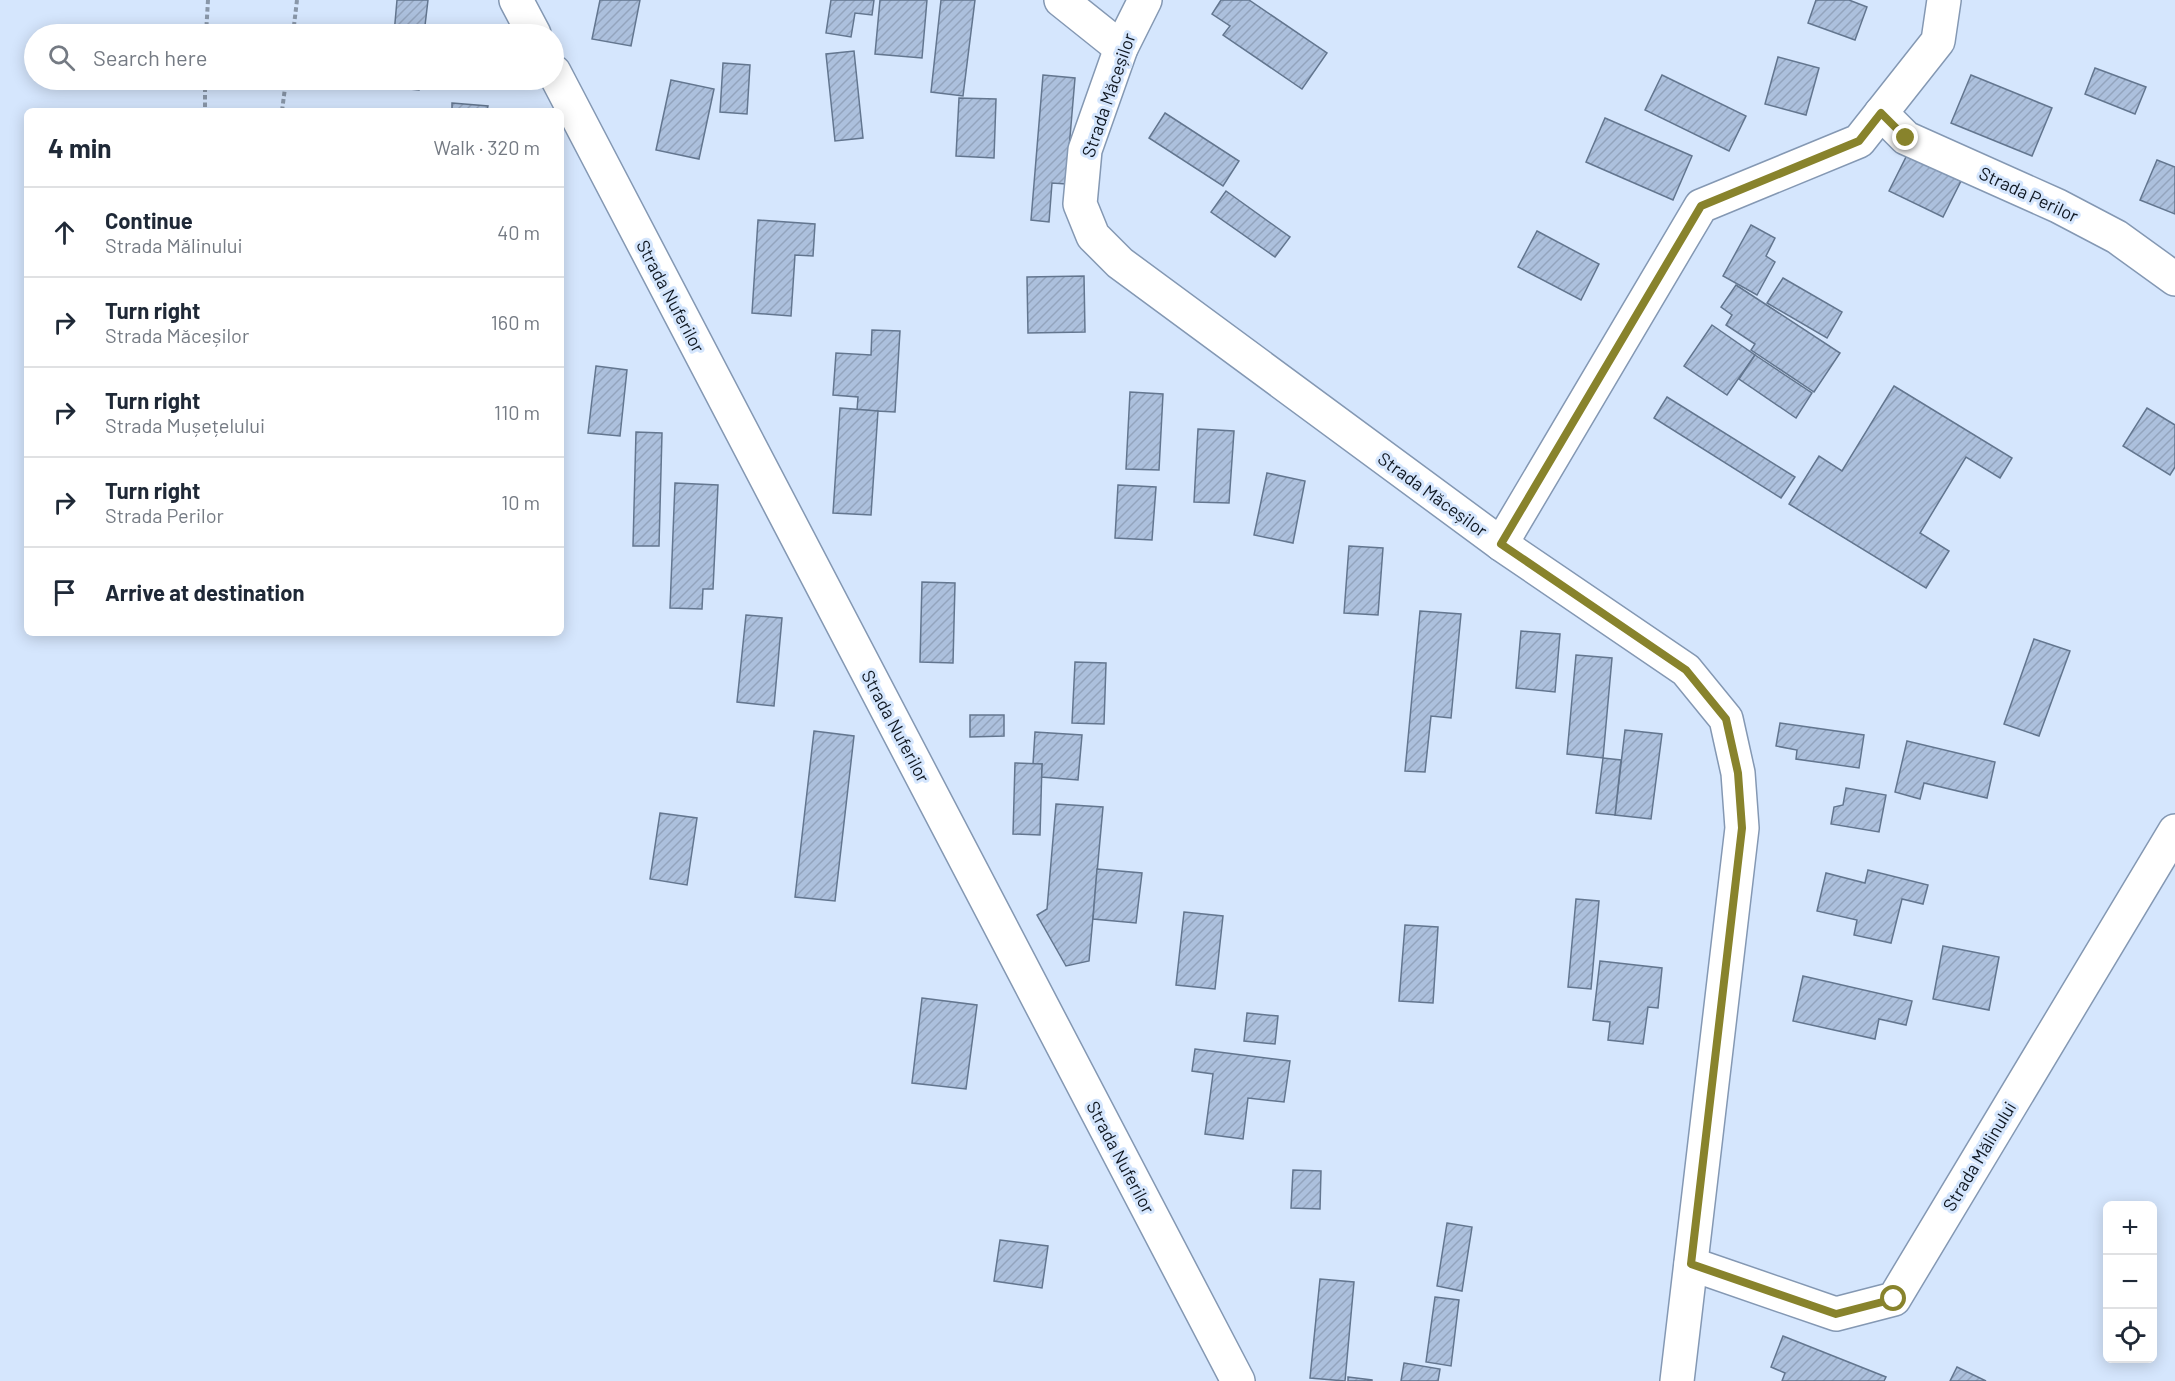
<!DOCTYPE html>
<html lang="en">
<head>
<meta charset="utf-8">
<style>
	body { margin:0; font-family:Barlow,sans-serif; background:#f2f2f3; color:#1f2937 }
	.controls { position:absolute; right:18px; bottom:18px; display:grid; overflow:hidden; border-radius:9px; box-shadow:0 3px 15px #0003 }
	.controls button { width:54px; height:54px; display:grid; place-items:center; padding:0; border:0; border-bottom:2px solid #e0e1e3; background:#fff; color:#1f2937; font:30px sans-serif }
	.stop { position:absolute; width:18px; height:18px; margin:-14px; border:4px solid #88832c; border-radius:50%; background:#fff }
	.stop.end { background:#88832c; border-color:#fff; box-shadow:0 2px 6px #0008 }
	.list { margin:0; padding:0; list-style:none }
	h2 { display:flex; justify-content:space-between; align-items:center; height:78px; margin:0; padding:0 24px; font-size:26px }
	h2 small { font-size:20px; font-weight:400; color:#747a83 }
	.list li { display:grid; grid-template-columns:39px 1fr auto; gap:18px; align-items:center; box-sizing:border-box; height:90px; padding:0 24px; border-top:2px solid #e0e1e3 }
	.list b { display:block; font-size:22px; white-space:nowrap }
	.list p { margin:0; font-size:20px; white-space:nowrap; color:#747a83 }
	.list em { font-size:20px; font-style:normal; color:#747a83 }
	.icon { flex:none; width:33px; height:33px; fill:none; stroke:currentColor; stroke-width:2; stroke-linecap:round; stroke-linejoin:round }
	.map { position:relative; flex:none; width:2175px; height:1381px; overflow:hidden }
	.search { position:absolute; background:#fff; box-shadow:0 3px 15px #0003; left:24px; top:24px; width:540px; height:66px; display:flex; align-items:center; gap:15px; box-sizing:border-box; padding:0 21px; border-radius:33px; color:#747a83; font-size:22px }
	.panel { position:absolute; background:#fff; box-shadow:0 3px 15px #0003; left:24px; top:108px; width:540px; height:528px; border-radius:9px }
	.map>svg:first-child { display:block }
	.building { fill:url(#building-hatch); stroke:#63768f; stroke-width:1.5 }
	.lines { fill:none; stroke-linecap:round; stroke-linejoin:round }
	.minor-casing { stroke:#8498b3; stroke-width:36 }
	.major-casing { stroke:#8498b3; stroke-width:36 }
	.path { stroke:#8997a9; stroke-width:4; stroke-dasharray:4.5 3; stroke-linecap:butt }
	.minor { stroke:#fff; stroke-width:33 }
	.major { stroke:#fff; stroke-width:33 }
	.route { stroke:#88832c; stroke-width:8 }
	.labels { text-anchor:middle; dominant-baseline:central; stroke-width:6; stroke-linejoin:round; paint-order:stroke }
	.street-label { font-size:18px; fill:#0f1721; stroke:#d5e6fd }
</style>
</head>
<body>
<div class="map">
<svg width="2175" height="1381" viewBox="0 0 2175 1381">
	<defs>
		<pattern id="building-hatch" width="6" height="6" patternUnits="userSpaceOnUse" patternTransform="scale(1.5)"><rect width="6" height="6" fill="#acc0dd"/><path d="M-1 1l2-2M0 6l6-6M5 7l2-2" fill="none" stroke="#93a4bd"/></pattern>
	</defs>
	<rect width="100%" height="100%" fill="#d5e6fd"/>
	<g class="building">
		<path d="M397,0H428L424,34H394Z"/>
		<path d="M600,0H640L631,46L592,39Z"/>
		<path d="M831,0H874L872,15L855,13L851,37L826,33Z"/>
		<path d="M880,0H927L922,58L875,54Z"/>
		<path d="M941,0H975L963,96L931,92Z"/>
		<path d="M1221,0H1249L1327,53L1302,89L1223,35L1230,26L1212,14Z"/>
		<path d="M1816,0H1849L1867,7L1855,40L1808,23Z"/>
		<path d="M854,51L863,138L835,141L826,54Z"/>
		<path d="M1778,57L1819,68L1806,115L1765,104Z"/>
		<path d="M723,63L750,65L747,114L720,112Z"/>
		<path d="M2095,68L2146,87L2135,114L2085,94Z"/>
		<path d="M1043,75L1075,78L1066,184L1052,183L1049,222L1031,220Z"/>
		<path d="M1662,75L1746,116L1729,151L1645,110Z"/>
		<path d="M1971,75L2052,108L2032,156L1951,123Z"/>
		<path d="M390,80H420L419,90L389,87Z"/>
		<path d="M671,80L714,89L699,159L656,150Z"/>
		<path d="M959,98L996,99L994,158L956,156Z"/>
		<path d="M452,103L488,106L487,111H452Z"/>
		<path d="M1165,113L1239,161L1223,186L1149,138Z"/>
		<path d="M1605,118L1692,156L1673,200L1586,162Z"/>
		<path d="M1907,155L1961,181L1943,217L1889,191Z"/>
		<path d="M2157,160L2175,167V214L2140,200Z"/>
		<path d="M1226,191L1290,237L1275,257L1211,212Z"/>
		<path d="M758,220L815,224L813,256L795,255L791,316L752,313Z"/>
		<path d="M1751,225L1775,238L1766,256L1775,262L1757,295L1723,276Z"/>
		<path d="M1537,231L1599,264L1581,300L1518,267Z"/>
		<path d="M1084,276L1085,332L1028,333L1027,277Z"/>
		<path d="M1783,278L1842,312L1827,338L1767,303Z"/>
		<path d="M1736,285L1840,353L1814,392L1751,350L1755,344L1726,325L1732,315L1721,307Z"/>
		<path d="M1712,325L1755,355L1727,395L1684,366Z"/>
		<path d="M872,330L900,331L895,412L857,410L858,397L833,395L836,353L871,355Z"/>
		<path d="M1755,355L1812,393L1796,418L1739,379Z"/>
		<path d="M596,366L627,370L620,436L588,433Z"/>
		<path d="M1894,386L2012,458L2000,478L1966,457L1920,533L1949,551L1926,588L1789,504L1819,456L1842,471Z"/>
		<path d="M1130,392L1163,394L1159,470L1126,469Z"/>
		<path d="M1667,397L1795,477L1781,498L1654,418Z"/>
		<path d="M840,408L878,411L871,515L833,513Z"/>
		<path d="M2147,408L2175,425V467L2170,475L2123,446Z"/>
		<path d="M1198,429L1234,431L1229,503L1194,502Z"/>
		<path d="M636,432L662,433L659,546H633Z"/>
		<path d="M1267,473L1305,481L1293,543L1254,535Z"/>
		<path d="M675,483L718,485L713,589H703L702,609L670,608Z"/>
		<path d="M1118,485L1156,487L1152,540L1115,538Z"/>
		<path d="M1349,546L1383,548L1378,615L1344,613Z"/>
		<path d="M922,582L955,583L953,663L920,662Z"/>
		<path d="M1420,611L1461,614L1451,718L1431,716L1425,772L1405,771Z"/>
		<path d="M746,615L782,618L774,706L737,702Z"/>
		<path d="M1521,631L1560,634L1555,692L1516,688Z"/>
		<path d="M2034,639L2070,651L2039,736L2004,724Z"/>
		<path d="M1576,655L1612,658L1603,758L1567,754Z"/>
		<path d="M1075,662L1106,663L1104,724L1072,723Z"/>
		<path d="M970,715H1004V736L970,737Z"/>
		<path d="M1780,723L1864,735L1859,768L1796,759L1797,750L1776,746Z"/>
		<path d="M1625,730L1662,734L1651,819L1615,815Z"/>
		<path d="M814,731L854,736L835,901L795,897Z"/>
		<path d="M1035,732L1082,735L1078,780L1041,777L1042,764H1033Z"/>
		<path d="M1907,741L1995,762L1987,798L1924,783L1920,799L1895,792Z"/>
		<path d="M1603,758L1621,760L1615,815L1596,813Z"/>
		<path d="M1015,763L1042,764L1040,835L1013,834Z"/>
		<path d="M1846,788L1886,795L1879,832L1831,824L1834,807L1843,805Z"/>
		<path d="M1056,804L1103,807L1089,961L1066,966L1037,915L1047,909Z"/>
		<path d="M660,813L697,818L687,885L650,879Z"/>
		<path d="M1097,869L1142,873L1136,923L1093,919Z"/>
		<path d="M1868,870L1928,885L1923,904L1902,899L1891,943L1854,935L1857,920L1817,911L1826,873L1865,883Z"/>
		<path d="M1576,899L1599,901L1591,989L1568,987Z"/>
		<path d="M1184,912L1223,916L1215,989L1176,985Z"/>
		<path d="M1405,925L1438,927L1433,1003L1399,1001Z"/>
		<path d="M1943,946L1999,957L1989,1010L1933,999Z"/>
		<path d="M1600,961L1662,968L1658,1008L1648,1007L1643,1044L1608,1040L1610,1022L1593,1020Z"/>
		<path d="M1803,976L1912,1001L1906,1025L1879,1019L1875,1039L1793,1021Z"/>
		<path d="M922,998L977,1005L966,1089L912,1083Z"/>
		<path d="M1247,1013L1278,1016L1275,1044L1244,1041Z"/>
		<path d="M1195,1049L1290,1061L1284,1102L1248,1098L1243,1139L1205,1134L1213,1074L1192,1071Z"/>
		<path d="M1293,1170L1321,1171L1320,1209L1291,1208Z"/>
		<path d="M1447,1223L1472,1227L1462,1291L1437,1286Z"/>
		<path d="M1000,1240L1048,1246L1042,1288L994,1281Z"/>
		<path d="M1320,1279L1354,1282L1345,1381L1310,1378Z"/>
		<path d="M1435,1297L1459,1300L1451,1366L1426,1362Z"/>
		<path d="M1783,1336L1886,1377L1884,1381H1782L1785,1373L1771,1367Z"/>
		<path d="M1404,1363L1440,1369L1438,1381H1401Z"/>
		<path d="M1957,1367L1986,1381H1950Z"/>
		<path d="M1348,1377L1372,1380V1381H1348Z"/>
	</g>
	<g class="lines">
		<g class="minor-casing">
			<g id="minor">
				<path d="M1061,0L1121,48"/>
				<path d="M1145,0L1121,48L1085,150L1080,204L1093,236L1120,263L1501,544L1686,670L1726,719L1738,773L1742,828L1677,1381"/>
				<path d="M1881,113L1906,138L2058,206L2117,237L2175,279"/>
				<path d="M1501,544L1701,206L1859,141L1938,41L1944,0"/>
				<path d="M1691,1264L1836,1314L1894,1299L2175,831"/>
			</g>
		</g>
		<g class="major-casing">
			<g id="major">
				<path d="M516,0L534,34"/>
				<path d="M554,72L1238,1381"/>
			</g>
		</g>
		<g class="path">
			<path d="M206,34L208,0"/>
			<path d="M293,34L297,0"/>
			<path d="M205,80V111"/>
			<path d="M282,111L286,80"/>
		</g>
		<use href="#minor" class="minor"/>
		<use href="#major" class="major"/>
	</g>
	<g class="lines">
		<path class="route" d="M1894,1299L1836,1314L1691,1264L1742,828L1738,773L1726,719L1686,670L1501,544L1701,206L1859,141L1881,113L1906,138"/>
	</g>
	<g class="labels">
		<g class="street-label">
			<text transform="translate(1108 95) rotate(-71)">Strada Măceșilor</text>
			<text transform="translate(2029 194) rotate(25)">Strada Perilor</text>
			<text transform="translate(671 296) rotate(62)">Strada Nuferilor</text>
			<text transform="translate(1433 494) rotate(36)">Strada Măceșilor</text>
			<text transform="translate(896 726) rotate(62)">Strada Nuferilor</text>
			<text transform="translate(1979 1156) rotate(-59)">Strada Mălinului</text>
			<text transform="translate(1121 1157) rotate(62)">Strada Nuferilor</text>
		</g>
	</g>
</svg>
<div class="controls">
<button>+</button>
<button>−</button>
<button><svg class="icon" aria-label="locate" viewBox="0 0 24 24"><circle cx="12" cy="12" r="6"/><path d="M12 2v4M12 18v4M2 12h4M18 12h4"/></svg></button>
</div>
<div class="stop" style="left:1894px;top:1299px"></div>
<div class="stop end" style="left:1906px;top:138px"></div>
<div class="search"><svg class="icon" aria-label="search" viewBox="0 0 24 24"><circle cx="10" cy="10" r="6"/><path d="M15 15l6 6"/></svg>Search here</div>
<section class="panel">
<h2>4 min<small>Walk · 320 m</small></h2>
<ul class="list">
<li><svg class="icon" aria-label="ahead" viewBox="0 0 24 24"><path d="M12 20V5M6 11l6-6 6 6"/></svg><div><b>Continue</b><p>Strada Mălinului</p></div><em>40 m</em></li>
<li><svg class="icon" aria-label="right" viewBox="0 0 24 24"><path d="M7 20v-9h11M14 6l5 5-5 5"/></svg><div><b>Turn right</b><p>Strada Măceșilor</p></div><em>160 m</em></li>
<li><svg class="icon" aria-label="right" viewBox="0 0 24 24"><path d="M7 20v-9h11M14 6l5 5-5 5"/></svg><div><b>Turn right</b><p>Strada Mușețelului</p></div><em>110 m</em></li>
<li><svg class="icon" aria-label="right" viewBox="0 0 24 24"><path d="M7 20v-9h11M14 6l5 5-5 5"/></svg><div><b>Turn right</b><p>Strada Perilor</p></div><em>10 m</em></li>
<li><svg class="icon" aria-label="arrive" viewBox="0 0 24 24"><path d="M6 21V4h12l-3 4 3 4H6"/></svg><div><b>Arrive at destination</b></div></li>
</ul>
</section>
</div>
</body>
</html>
